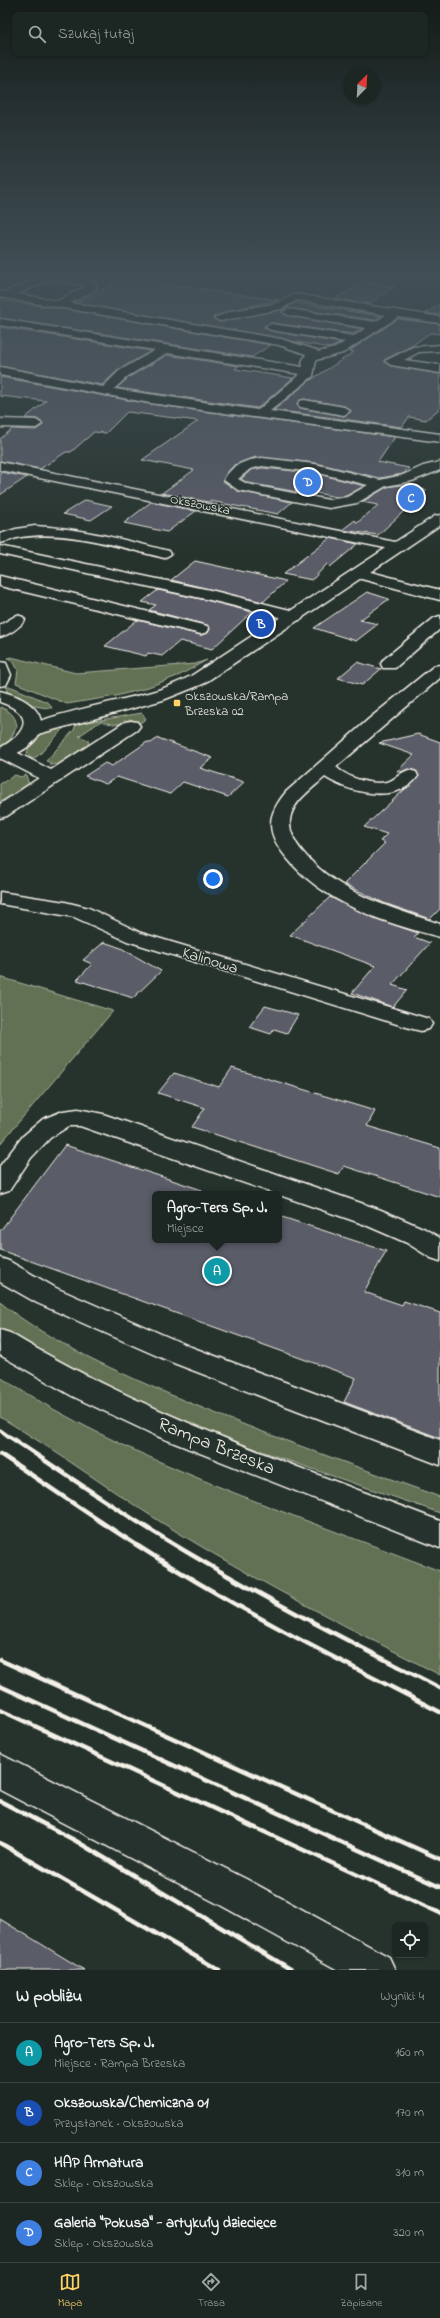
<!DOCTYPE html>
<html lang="pl">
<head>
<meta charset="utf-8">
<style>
	body { margin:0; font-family:"Indie Flower",sans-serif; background:#29322f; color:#f1f3f6 }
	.controls { position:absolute; right:12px; bottom:12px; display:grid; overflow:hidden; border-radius:6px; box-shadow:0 1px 3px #0004 }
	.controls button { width:36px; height:36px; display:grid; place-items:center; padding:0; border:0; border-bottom:1px solid #3a4340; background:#1c2622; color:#f1f3f6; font:20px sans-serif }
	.compass { position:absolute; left:344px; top:68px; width:36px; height:36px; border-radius:50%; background:#1c2622; box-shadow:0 1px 3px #0004; rotate:24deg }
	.you { position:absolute; left:213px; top:879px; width:14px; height:14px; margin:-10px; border:3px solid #fff; border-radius:50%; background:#1a73e8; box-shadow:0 0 0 6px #1a73e833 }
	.badge { display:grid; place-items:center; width:26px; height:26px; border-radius:50%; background:#ffd166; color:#fff; font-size:13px; font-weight:700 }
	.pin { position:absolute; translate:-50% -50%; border:2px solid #fff; box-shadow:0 1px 4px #0006 }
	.popup { position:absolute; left:152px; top:1191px; width:130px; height:52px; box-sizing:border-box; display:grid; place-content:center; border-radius:6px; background:#1c2622; filter:drop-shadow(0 1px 3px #0005); font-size:13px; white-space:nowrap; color:#a0a5a5 }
	.popup b { font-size:15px; color:#f1f3f6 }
	.popup::after { content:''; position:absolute; left:50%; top:100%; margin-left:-8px; border:8px solid transparent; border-top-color:#1c2622 }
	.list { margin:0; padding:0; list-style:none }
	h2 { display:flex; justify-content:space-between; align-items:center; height:52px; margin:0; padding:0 16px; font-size:17px }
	h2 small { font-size:13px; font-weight:400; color:#a0a5a5 }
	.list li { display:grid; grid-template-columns:26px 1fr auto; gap:12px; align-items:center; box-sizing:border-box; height:60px; padding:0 16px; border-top:1px solid #3a4340 }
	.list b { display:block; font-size:15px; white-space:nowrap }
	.list p { margin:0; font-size:13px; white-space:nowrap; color:#a0a5a5 }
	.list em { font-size:13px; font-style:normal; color:#a0a5a5 }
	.icon { flex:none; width:22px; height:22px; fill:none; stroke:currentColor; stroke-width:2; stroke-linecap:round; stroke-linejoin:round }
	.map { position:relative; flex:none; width:440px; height:1970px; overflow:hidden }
	.search { position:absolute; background:#1c2622; box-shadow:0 1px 3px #0004; left:12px; right:12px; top:12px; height:44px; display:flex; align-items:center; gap:10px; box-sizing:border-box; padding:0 14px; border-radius:6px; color:#a0a5a5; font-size:15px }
	.sheet { height:292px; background:#1c2622 }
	nav { display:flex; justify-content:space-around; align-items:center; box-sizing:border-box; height:56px; border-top:1px solid #3a4340; background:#1c2622; font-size:11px; color:#a0a5a5 }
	nav a { display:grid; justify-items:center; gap:2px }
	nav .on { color:#ffd166 }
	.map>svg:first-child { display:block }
	.green { fill:#627153; stroke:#abb19e }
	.building { fill:#5a5c68; stroke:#f4f1e8; fill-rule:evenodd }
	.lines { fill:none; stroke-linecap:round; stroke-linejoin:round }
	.minor-casing { stroke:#f4f1e8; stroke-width:3 }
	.major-casing { stroke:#f4f1e8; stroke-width:3 }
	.highway-casing { stroke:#f4f1e8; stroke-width:3 }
	.minor { fill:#26332d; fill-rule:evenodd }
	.major { fill:#26332d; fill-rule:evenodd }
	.highway { fill:#26332d; fill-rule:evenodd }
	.rail-far1 { stroke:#f4f1e8; stroke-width:3.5 }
	.rail { stroke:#f4f1e8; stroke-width:4.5 }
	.poi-dot { fill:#ffd166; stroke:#26332d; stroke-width:1.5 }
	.labels { text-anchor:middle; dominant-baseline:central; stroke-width:3; stroke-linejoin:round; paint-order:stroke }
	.far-street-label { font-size:13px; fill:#f4f1e8; stroke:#26332d }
	.far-poi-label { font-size:13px; fill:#f4f1e8; stroke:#26332d; text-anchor:start }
	.street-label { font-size:16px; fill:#f4f1e8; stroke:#26332d }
	.near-street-label { font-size:19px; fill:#f4f1e8; stroke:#26332d }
</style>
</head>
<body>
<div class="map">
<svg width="440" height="1970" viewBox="0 0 440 1970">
	<rect width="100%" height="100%" fill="#26332d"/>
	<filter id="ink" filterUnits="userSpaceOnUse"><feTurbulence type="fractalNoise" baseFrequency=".025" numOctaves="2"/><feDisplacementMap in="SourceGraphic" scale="8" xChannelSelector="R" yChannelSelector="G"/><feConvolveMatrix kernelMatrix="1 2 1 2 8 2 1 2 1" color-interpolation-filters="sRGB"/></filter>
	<g filter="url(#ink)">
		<g class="green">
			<path d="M11,657L76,673L195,664L207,660L180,675L143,689L116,696L67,704L16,683L18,670L13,661L8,658Z"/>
			<path d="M6,687H12L49,703L52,708C36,708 20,702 7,693Z"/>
			<path d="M0,707C10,711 15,715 17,726L10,740L0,747Z"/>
			<path d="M142,713L146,719L140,723L130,719C119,726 113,725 101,721L79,736L88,740L89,746L63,764L49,765L51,763L46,761L74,730L76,724Z"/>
			<path d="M62,724L63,729L39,755L32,759L27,754C29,736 47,730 62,724Z"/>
			<path d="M15,775L21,777L26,775L29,785L0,806V784Z"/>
			<path d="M0,977L113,1011L0,1144Z"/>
			<path d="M0,1302C39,1335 101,1364 148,1385C243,1427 342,1461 440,1497V1513C290,1460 133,1415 0,1327Z"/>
			<path d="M0,1377C130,1462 295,1515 440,1571V1675C353,1630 266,1586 182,1535C120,1498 62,1454 0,1417Z"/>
		</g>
		<g class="building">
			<path d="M126,278L278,300L232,310L213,317L219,322L281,310L295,303L381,316L375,320L288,308L282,311L288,316L362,329L354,334L271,323L264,326L271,331L341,343L330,348L76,303Z"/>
			<path d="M364,282L394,287L369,304L335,299Z"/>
			<path d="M0,300L63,309L271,345L252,357L0,318Z"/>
			<path d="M440,304V315L426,313Z"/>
			<path d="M398,319L440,324V334L430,333L413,345L384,360L391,366L440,374V408L426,420L409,417L402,427L274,410L309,381L354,352L349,351ZM304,399L344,406L351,411L344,416L300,408L297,403Z"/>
			<path d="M0,327L151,351L118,370L102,385L0,366Z"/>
			<path d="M167,355L239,366L235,369L293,378L258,408L117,388L129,377Z"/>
			<path d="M0,377L150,404L395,437L378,462L409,468L403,474L380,478L315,463L256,457L234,465L226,474L223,481L238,491L292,502L278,514L210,501L208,502L162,493L194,470L142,460L198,421L127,412L106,433L94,432L71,452H66L40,469L0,461V439L12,429L36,430L43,425V423L37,419L25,418L46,401L0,396Z"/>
			<path d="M262,468L315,473L364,486L346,496L337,497L306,491L303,493L248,483L241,479L251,470Z"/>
			<path d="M0,472L27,477L0,495Z"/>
			<path d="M401,485L427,490L378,535L342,530L355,520L357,523L378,505L362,502L387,487Z"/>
			<path d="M85,500L112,506L91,520L63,514Z"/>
			<path d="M151,502L196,511L167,532L124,523Z"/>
			<path d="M330,538L358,544L330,567L327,564L312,580L283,574Z"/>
			<path d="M195,561L286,581L263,602L171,580Z"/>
			<path d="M158,590L210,601L252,612L212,649L180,641L162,656L148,653L146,656L105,646L137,620L201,635L208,633L210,628L207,625L149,610L156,605L142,602Z"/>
			<path d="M367,592L389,599L360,620L378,624L356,641L314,628Z"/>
			<path d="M357,662L381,669L362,685L338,678Z"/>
			<path d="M418,734L440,742V909L430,919L384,903L344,884L385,843L380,841L387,834L364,827L419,776L416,771L409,769L401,772L397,771L414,755L379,743Z"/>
			<path d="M158,738L213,758L200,768L244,782L228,797L183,782L170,794L117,777L106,784L85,776L105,763L112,766L147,742L151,743Z"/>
			<path d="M330,897L376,919L418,933L414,937L430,943L392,985L407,990L393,1007L352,993L375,966L290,935Z"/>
			<path d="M104,942L121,948L161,971L133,998L77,980L92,964L83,960Z"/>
			<path d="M265,1006L298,1015L287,1033L274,1029L271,1034L249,1027Z"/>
			<path d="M232,1068L375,1111L367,1126L440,1148V1197L344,1166L339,1174L192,1127L205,1108L158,1093L174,1073L219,1087Z"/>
			<path d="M65,1145L202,1190V1194H155V1240H279V1216L386,1251L364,1292L402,1305L404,1301L440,1313V1438L344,1402L356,1378L0,1250V1231Z"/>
			<path d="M0,1919L84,1970H0Z"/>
		</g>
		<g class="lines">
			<g class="minor-casing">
				<g id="minor">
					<path d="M39,278H53L18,294L57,301L86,286L58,280L57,278L88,279L97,285L95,290L70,303L281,339L316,350L318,352L335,348L345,342L271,330L265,327L271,324L354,336L366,328L288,315L283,312L288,309L375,322L386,315L297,300L281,309L220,321L214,318L232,311L274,304L295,294L440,317V323L398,317L343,353L316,360L313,376L270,411L440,434V442L150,403L0,375V367L103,387L119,371L155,350L0,325V319L303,367L302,362L306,354L279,345L0,297V291L5,292ZM167,353L300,374L258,410L114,389L128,376Z"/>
					<path d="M440,345V351L419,352L404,360L440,365V373L391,365L385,361L413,347Z"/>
					<path d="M304,400L344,407L350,411L344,415L300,407L298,404L300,401Z"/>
					<path d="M0,419L36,420L42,424L36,428L0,427Z"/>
					<path d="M262,458L315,464L380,480L403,475L423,466L440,462V470L412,481L386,486L357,503L329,508L238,490L224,480C232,464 246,460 262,458ZM262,466L315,472L368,485L347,497L329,500L247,484L238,479L250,469Z"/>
					<path d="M0,462L400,543L407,547L400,551L0,470Z"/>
					<path d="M35,526C81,528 125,540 169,551L171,554L164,558C118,547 68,530 21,537C14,538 7,542 0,543V534L16,529Z"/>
					<path d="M0,546L210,590L302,613L304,616L302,619L296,621L210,600L0,554Z"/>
					<path d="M359,569L440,590V600L354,577L351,574L354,571Z"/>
					<path d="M0,576L207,626L209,629L207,632L201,634L0,586Z"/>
					<path d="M17,615L23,617L25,620C20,627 9,635 0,637V625Z"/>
					<path d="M440,616V629L395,668H383L381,664L383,660L434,618Z"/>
					<path d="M0,662L6,663L11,675L6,685L0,686Z"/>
					<path d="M440,665V678L336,767C348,778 374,787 390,781C397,778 401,772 409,770L416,772L418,776C398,805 349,793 325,777C313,788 296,799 291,815C287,828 294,841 302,851C337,894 390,907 440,924V937C384,923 323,903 286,857C266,832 266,816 286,792L370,718L434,666Z"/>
					<path d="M131,721L137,722L140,726L137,730L7,816L0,818V804L39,778L0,758V749H10L51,770L125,722Z"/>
					<path d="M0,892L65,902L89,908L141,933L429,1019L432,1024L429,1029L421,1031L413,1029L127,941L74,917L0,904Z"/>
					<path d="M78,1109L103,1114L381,1210L425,1229L440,1238V1261L431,1258L407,1243L363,1224L80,1126H69L50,1138L31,1158L9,1191L0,1194V1166L23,1136L43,1119L63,1111Z"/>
					<path d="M0,1258L9,1261L56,1288L191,1347L440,1440V1465L171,1362L37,1303L0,1282Z"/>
					<path d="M0,1754L248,1880L389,1957L395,1970H338L222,1906L0,1790Z"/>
				</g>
			</g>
			<g class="major-casing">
				<path id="major" d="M440,515V525L203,684L163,700L38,734H26L23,730C31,718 128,699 148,693C163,689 177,683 191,676L435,516Z"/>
			</g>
			<g class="highway-casing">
				<g id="highway">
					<path d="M0,691C57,705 53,746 0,759V748C28,732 35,714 0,702Z"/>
					<path d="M0,1330L10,1333C144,1414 294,1465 440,1521V1548L157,1436L72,1396L0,1355Z"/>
				</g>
			</g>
			<use href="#minor" class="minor"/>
			<use href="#major" class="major"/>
			<use href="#highway" class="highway"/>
			<path class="rail-far1" d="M0,1430L11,1438"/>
			<g class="rail">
				<path d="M10,1437C71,1478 133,1521 197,1558C277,1605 359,1646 440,1688"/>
				<path d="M0,1454C59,1493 116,1534 177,1570C262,1622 351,1666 440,1712"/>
				<path d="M0,1660L440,1859"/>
				<path d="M0,1686L440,1887"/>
				<path d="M0,1710L440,1913"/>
				<path d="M0,1801L76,1841L292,1970"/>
				<path d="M0,1843L219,1970"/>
			</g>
		</g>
	</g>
	<linearGradient id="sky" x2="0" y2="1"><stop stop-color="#151c19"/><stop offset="0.5" stop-color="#415057"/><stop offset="1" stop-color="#415057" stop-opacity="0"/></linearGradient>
	<rect width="440" height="554" fill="url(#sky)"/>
	<rect class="poi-dot" x="173" y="699" width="8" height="8" rx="2"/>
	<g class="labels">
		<g class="far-street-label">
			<text transform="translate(200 505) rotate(11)">Okszowska</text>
		</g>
		<g class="far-poi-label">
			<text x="185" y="696">Okszowska/Rampa<tspan x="185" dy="15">Brzeska 02</tspan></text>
		</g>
		<g class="street-label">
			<text transform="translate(210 961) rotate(17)">Kalinowa</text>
		</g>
		<g class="near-street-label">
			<text transform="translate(216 1447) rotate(22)">Rampa Brzeska</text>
		</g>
	</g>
</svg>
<div class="controls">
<button><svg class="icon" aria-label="locate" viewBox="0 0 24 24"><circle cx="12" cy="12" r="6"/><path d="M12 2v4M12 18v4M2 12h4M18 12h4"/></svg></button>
</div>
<svg class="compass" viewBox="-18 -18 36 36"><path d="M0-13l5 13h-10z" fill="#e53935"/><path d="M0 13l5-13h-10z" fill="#a0a5a5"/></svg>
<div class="you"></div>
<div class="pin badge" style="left:217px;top:1271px;background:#0f9aa8">A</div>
<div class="popup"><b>Agro-Ters Sp. J.</b>Miejsce</div>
<div class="pin badge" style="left:261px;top:624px;background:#1a4fb4">B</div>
<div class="pin badge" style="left:411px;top:498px;background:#3f7fe0">C</div>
<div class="pin badge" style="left:308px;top:482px;background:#3f7fe0">D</div>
<div class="search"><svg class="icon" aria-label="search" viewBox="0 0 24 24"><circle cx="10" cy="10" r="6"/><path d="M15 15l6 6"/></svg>Szukaj tutaj</div>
</div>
<section class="sheet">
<h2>W pobliżu<small>Wyniki: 4</small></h2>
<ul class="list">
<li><span class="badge" style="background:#0f9aa8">A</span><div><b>Agro-Ters Sp. J.</b><p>Miejsce · Rampa Brzeska</p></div><em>160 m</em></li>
<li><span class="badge" style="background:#1a4fb4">B</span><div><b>Okszowska/Chemiczna 01</b><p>Przystanek · Okszowska</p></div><em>170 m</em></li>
<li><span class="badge" style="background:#3f7fe0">C</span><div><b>HAP Armatura</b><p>Sklep · Okszowska</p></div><em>310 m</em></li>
<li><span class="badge" style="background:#3f7fe0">D</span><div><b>Galeria &quot;Pokusa&quot; - artykuły dziecięce</b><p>Sklep · Okszowska</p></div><em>320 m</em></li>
</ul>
</section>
<nav>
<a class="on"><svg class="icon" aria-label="map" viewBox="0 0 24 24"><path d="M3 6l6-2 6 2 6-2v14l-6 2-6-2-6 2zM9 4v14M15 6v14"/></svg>Mapa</a>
<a><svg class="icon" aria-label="directions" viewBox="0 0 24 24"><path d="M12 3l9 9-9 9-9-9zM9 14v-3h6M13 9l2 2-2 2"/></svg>Trasa</a>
<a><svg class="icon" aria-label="saved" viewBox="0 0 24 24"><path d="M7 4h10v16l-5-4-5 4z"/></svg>Zapisane</a>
</nav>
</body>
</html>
